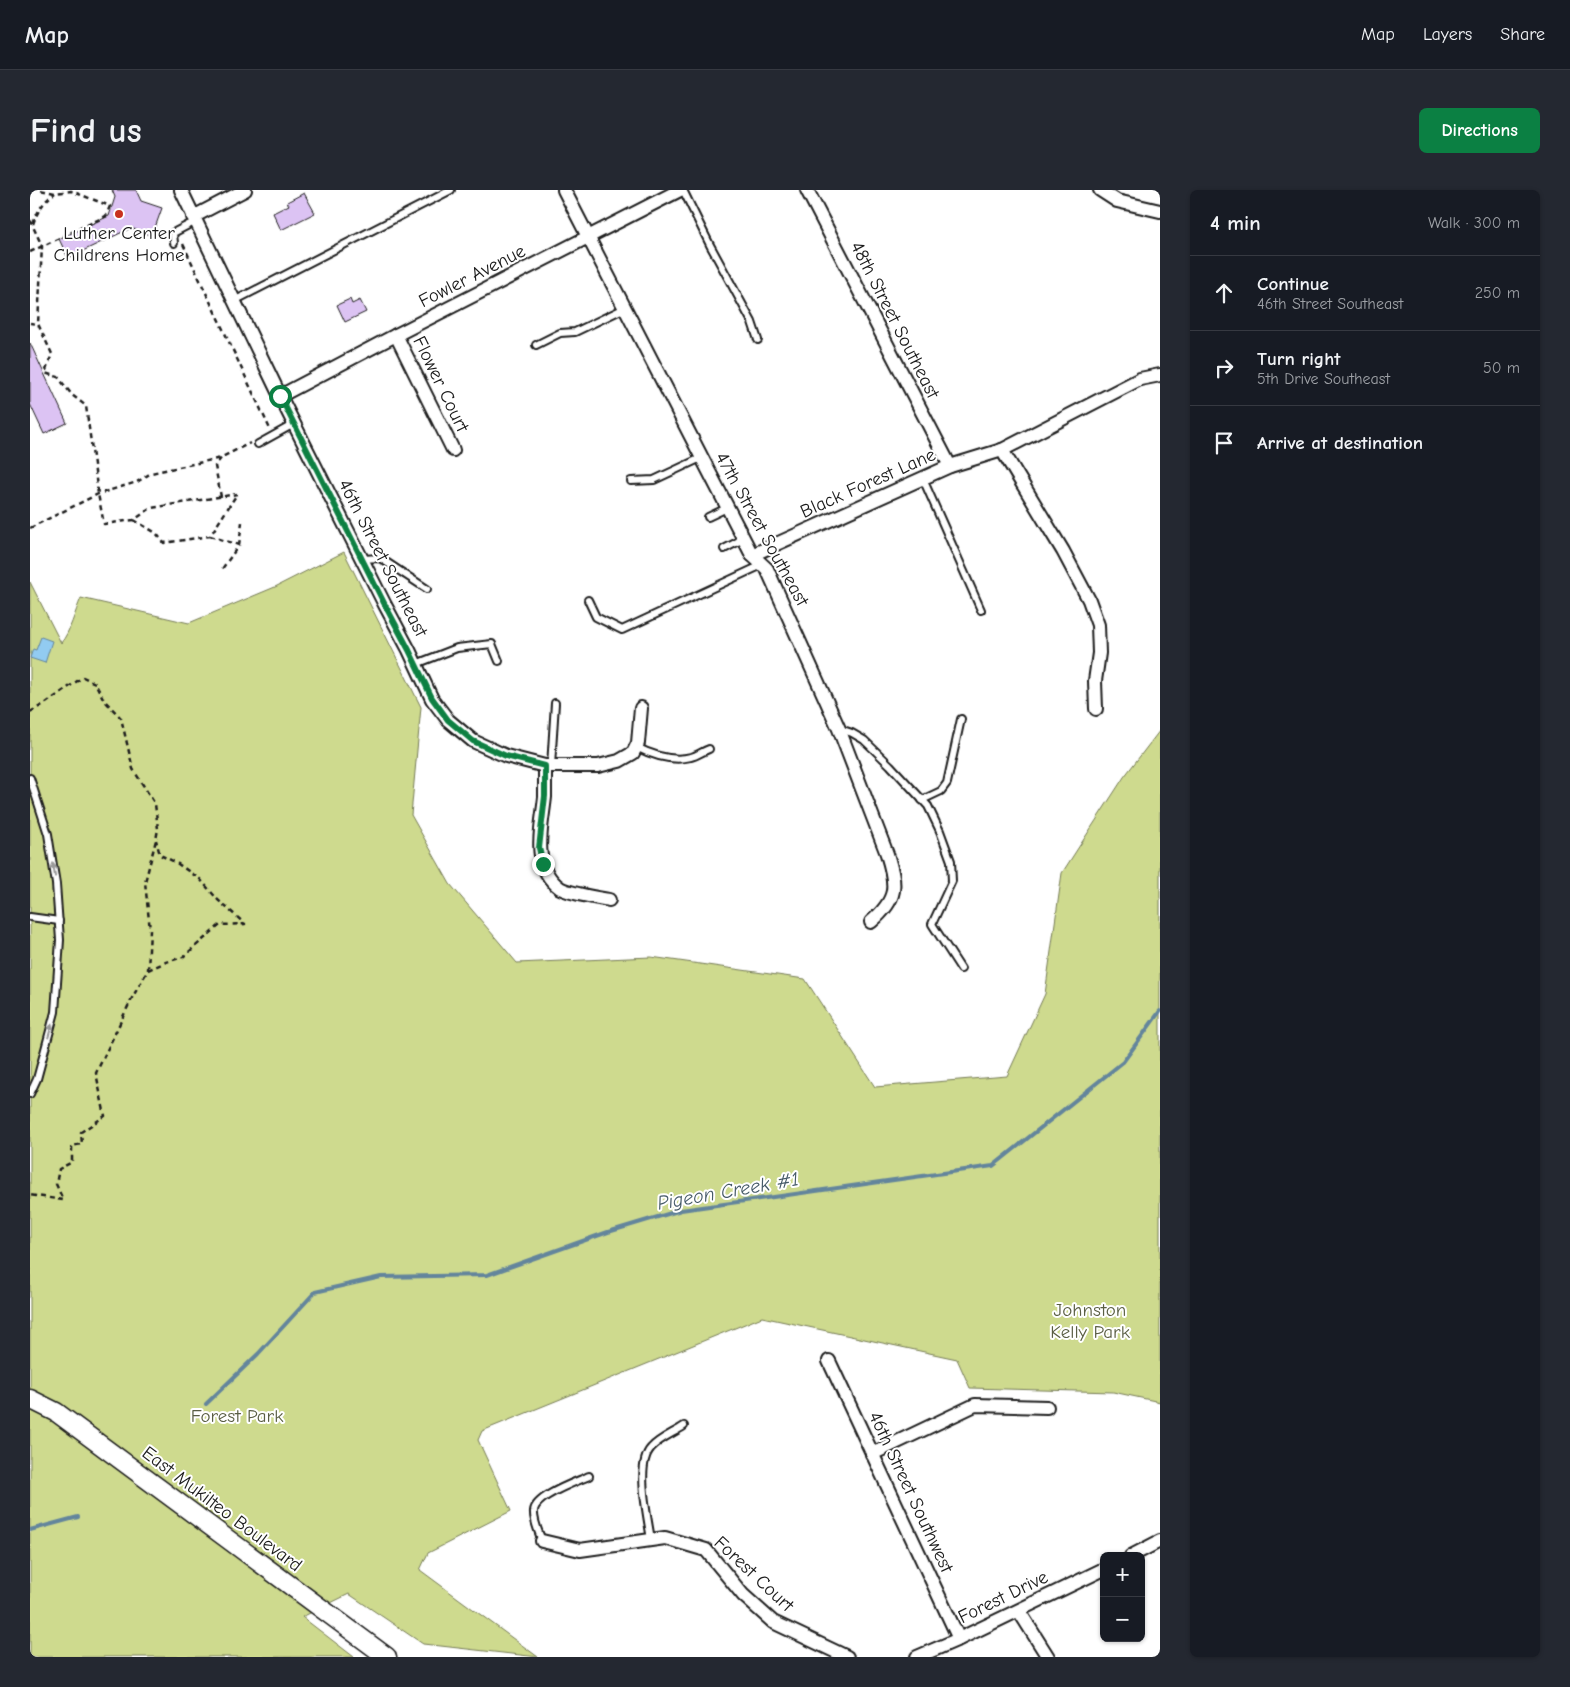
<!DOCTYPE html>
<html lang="en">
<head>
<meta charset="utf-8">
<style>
	body { margin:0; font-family:"Comic Neue",sans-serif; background:#242831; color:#f1f3f6 }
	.controls { position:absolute; right:15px; bottom:15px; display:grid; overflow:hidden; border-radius:8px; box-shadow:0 1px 4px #0004 }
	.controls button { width:45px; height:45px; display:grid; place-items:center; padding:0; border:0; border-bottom:1px solid #363941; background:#171b24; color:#f1f3f6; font:25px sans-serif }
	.stop { position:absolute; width:15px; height:15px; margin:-11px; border:4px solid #0b8043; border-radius:50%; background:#fff }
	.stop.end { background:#0b8043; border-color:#fff; box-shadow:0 1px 5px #0008 }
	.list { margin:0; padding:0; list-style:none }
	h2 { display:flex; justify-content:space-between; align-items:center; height:65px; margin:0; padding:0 20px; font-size:21px }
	h2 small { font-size:16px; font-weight:400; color:#9ea1a6 }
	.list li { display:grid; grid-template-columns:32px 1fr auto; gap:15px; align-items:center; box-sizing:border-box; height:75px; padding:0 20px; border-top:1px solid #363941 }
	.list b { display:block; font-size:19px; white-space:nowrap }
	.list p { margin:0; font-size:16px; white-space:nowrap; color:#9ea1a6 }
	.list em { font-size:16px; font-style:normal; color:#9ea1a6 }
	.icon { flex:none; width:28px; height:28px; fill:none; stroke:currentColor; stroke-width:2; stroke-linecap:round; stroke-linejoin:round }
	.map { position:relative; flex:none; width:1130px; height:1467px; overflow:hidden; border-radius:8px }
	header { display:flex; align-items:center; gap:30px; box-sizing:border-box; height:70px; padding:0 25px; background:#171b24; border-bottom:1px solid #363941 }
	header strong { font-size:24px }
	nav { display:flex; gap:28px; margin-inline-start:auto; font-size:18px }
	.intro { display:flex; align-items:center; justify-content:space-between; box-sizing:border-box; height:120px; padding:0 30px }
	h1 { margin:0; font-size:35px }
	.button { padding:12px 22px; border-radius:8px; background:#0b8043; color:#fff; font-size:18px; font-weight:700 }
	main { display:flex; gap:30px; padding:0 30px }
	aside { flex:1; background:#171b24; border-radius:8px; box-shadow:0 1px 4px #0004 }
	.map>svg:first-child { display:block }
	.green { fill:#ceda8e; stroke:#757b55 }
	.water { fill:#92cbf1; stroke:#63859c }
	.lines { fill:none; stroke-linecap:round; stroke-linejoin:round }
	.stream { stroke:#63859c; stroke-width:4 }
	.building { fill:#dcc3f3; stroke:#1c1c1c }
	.service-casing { stroke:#1c1c1c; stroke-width:10 }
	.minor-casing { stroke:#1c1c1c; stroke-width:16 }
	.secondary-casing { stroke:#1c1c1c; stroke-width:21 }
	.path { stroke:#1c1c1c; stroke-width:2.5; stroke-dasharray:5 4; stroke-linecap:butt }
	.service { stroke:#fff; stroke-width:6 }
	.minor { stroke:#fff; stroke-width:12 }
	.secondary { stroke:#fff; stroke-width:18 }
	.oneway { fill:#999 }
	.route { stroke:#0b8043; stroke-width:6 }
	.poi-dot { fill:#c8321e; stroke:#fff; stroke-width:2 }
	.labels { text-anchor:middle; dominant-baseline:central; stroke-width:4; stroke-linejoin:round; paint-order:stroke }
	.poi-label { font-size:19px; fill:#1c1c1c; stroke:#fff }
	.street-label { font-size:19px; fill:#1c1c1c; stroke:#fff }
	.park-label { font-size:19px; fill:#5a5e44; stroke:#fff }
	.water-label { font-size:20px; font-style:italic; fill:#455967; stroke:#fff }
</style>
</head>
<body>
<header>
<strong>Map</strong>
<nav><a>Map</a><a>Layers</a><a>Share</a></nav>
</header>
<div class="intro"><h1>Find us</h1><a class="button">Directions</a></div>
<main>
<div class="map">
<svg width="1130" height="1467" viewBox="0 0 1130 1467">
	<rect width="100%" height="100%" fill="#fff"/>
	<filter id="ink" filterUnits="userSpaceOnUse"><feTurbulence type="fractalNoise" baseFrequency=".02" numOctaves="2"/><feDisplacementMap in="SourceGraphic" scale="10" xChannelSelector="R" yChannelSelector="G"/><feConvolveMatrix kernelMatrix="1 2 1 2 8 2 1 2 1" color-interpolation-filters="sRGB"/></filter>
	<g filter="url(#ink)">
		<path class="green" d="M314,362L391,517L381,625L420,694L487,773L621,767L775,789L845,897L977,886L1015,804L1032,683L1094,587L1130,540V1212L1083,1202L940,1198L927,1169L732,1127L452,1241L448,1250L481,1321L398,1363L390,1380L508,1467L393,1454L319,1404L272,1427L324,1467H0V392L31,453C40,442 45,422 51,408L159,433L245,397Z"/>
		<path class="water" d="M11,447L22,451L15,473L0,468L3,459L6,460Z"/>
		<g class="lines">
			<g class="stream">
				<path d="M176,1214L228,1164L285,1102L351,1087L457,1085L578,1042L651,1020L963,976L1093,872L1130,821"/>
				<path d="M0,1340L48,1327"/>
			</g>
		</g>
		<g class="building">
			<path d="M82,0H106L111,11L132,18L122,46L101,38L38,68L29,49L79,26L85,7Z"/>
			<path d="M274,3L285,23L251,40L243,23L259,15L257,12Z"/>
			<path d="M320,109L322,114L330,110L336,122L315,132L307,115Z"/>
			<path d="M0,153L37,233L14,244L0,214Z"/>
		</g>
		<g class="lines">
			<g class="service-casing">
				<g id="service">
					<path d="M653,0L680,55L722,132L728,150"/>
					<path d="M144,53L143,43L166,31"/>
					<path d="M204,111L421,0"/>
					<path d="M506,155L530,143L545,142L595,118"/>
					<path d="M228,254L264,234"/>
					<path d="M893,289L951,420"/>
					<path d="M601,291L624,290L671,268"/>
					<path d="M678,327L697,318"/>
					<path d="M694,359L713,349"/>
					<path d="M332,369L350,368L397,399"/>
					<path d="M558,410L566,427L592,440L732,375"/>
					<path d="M386,474L427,458L462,454L469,471"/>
					<path d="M810,539L822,543L834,550L860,575L898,616L910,641L921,671L922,691L902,734L931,779"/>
					<path d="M606,557C622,565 642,572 661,567C667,566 673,561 679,559"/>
					<path d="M521,576L525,513"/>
					<path d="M0,588L18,644L26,694L30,750L25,822L7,889L0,904"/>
					<path d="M892,610L911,601L917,593L931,529"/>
					<path d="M0,727L29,731"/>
					<path d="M621,1350C618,1328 605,1275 621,1258C630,1248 644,1243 654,1236"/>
					<path d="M512,1351C509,1342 503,1331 504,1321C505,1306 546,1292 559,1286"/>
				</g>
			</g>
			<g class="minor-casing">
				<g id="minor">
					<path d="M151,0L250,206L355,415L379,460L402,509L418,530L443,551L476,566L515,576H568L589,571L603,563L608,553L611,518"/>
					<path d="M534,0L722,365L737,379L809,539L857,664C867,696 868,709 841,732"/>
					<path d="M777,0L920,276"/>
					<path d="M1070,0L1087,11L1130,21"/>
					<path d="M163,27L215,0"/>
					<path d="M366,145L423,260"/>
					<path d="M250,206L366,145L650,0"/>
					<path d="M972,260L1033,361L1059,410L1068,435L1069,463L1065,491L1066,519"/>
					<path d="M722,365L920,276L972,260L1110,189L1130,185"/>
					<path d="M515,576C515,586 515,597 515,607C512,637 500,676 530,698C538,703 568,708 579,710"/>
					<path d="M799,1171L929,1449"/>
					<path d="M842,1264L945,1215L1017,1217"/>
					<path d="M512,1351L550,1360L635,1348L676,1360L713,1405L743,1432L817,1467"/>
					<path d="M1101,1366L1130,1351"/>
					<path d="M989,1421L1018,1467"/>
					<path d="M887,1467L929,1449L1074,1379"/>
				</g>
			</g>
			<g class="secondary-casing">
				<path id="secondary" d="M0,1209L26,1222L357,1467"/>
			</g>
			<g class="path">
				<path d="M0,30L12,56L8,134"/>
				<path d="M3,34C8,20 13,12 25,3"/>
				<path d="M153,54L240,239"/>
				<path d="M0,62L76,26L80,16L41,1L25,3L10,0"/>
				<path d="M0,133L8,134L22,164L15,183L28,187L42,205L56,216L68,304L74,334L104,330L121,318L207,304"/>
				<path d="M191,307L185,276L192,267L220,253"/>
				<path d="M104,330L126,343L134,353L180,346L207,304"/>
				<path d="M0,338L68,304L107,292L121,283L191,268"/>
				<path d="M180,346L209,355L192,379"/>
				<path d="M209,355L212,332"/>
				<path d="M0,522L16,513L53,487L65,493L74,510L91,528L103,579L125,614L128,639L126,650L115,692L120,740L118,780L102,808L66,883L75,926L51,942L52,954L42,956V972L29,979L26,994L33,1010L0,1005"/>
				<path d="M118,780L136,772L153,767L190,735L215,734L188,710L170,689L145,672L130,665L126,650"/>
			</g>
			<use href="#service" class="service"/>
			<use href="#minor" class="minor"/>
			<use href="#secondary" class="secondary"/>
		</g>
		<defs><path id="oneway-solid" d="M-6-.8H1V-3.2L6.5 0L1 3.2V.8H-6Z" transform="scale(1.25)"/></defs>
		<g class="oneway">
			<use href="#oneway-solid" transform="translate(24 680) rotate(-99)"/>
			<use href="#oneway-solid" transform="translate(20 841) rotate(-75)"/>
		</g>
	</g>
	<g class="lines" filter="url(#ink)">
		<path class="route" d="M250,206L355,415L379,460L402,508L418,530L443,551L476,566L515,576V606L509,658L513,674"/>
	</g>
	<circle class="poi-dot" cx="89" cy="24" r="5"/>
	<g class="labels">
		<g class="poi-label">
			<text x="89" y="43">Luther Center<tspan x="89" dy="22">Childrens Home</tspan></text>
		</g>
		<g class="street-label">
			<text transform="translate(442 86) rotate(-27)">Fowler Avenue</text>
			<text transform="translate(865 130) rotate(63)">48th Street Southeast</text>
			<text transform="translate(411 194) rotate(64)">Flower Court</text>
			<text transform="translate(838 293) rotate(-24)">Black Forest Lane</text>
			<text transform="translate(732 339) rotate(61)">47th Street Southeast</text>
			<text transform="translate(353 368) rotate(63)">46th Street Southeast</text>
			<text transform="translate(881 1302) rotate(65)">46th Street Southwest</text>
			<text transform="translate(192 1319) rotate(37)">East Mukilteo Boulevard</text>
			<text transform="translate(724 1384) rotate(43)">Forest Court</text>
			<text transform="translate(973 1407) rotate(-26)">Forest Drive</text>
		</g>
		<g class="park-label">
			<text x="1060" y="1120">Johnston<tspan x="1060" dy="22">Kelly Park</tspan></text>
			<text x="207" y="1226">Forest Park</text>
		</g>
		<g class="water-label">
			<text transform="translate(698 1001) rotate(-10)">Pigeon Creek #1</text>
		</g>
	</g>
</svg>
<div class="controls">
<button>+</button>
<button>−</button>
</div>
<div class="stop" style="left:250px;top:206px"></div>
<div class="stop end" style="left:513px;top:674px"></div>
</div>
<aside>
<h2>4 min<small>Walk · 300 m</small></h2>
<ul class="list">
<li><svg class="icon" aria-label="ahead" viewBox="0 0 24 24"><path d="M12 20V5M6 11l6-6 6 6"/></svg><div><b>Continue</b><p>46th Street Southeast</p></div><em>250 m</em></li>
<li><svg class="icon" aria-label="right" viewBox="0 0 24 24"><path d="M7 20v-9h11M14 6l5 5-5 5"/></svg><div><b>Turn right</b><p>5th Drive Southeast</p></div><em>50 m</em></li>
<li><svg class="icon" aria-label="arrive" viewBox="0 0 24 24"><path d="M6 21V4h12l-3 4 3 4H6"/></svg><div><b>Arrive at destination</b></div></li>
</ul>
</aside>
</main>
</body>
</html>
